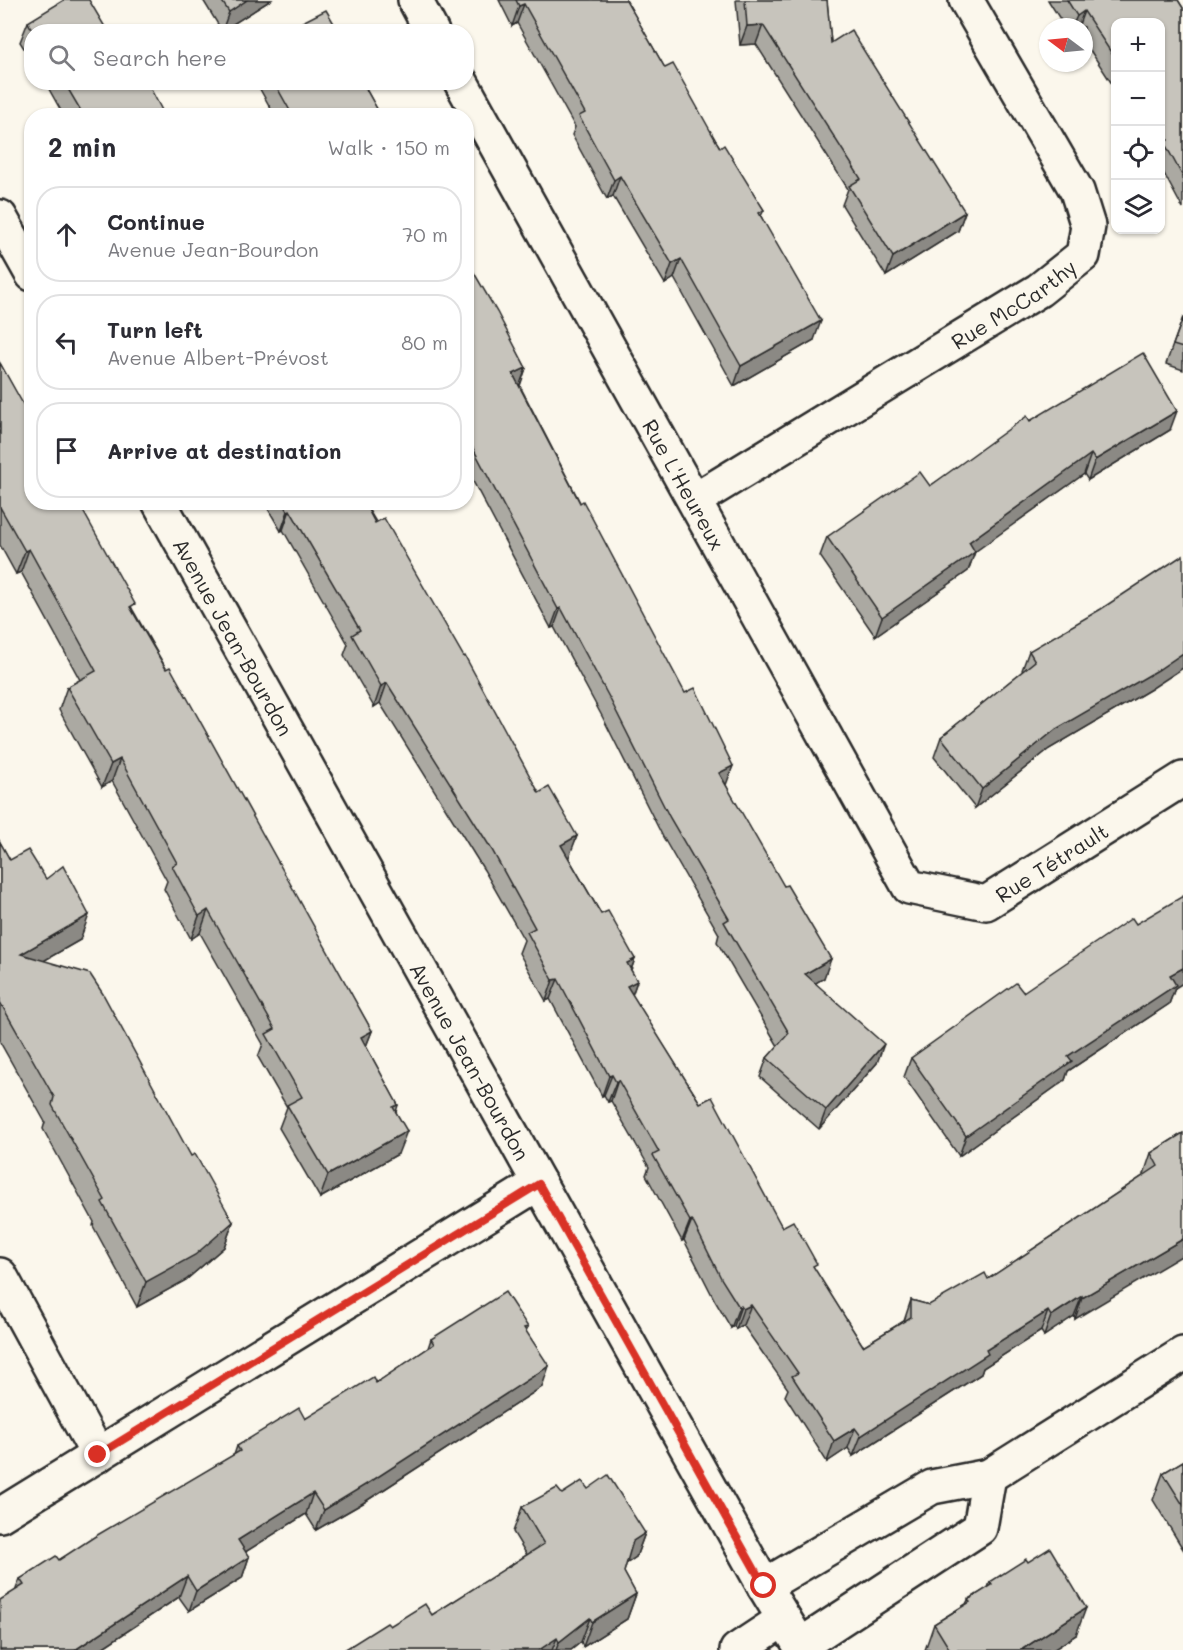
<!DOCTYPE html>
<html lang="en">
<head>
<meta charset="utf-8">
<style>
	body { margin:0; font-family:Mali,sans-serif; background:#f7f7f7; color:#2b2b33 }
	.controls { position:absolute; right:18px; top:18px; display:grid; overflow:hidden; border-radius:12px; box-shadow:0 2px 4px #0004 }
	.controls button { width:54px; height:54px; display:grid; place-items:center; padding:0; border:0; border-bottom:2px solid #e1e1e2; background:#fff; color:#2b2b33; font:30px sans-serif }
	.compass { position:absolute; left:1039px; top:18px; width:54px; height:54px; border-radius:50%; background:#fff; box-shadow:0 2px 4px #0004; rotate:286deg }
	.stop { position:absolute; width:18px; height:18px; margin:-14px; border:4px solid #d93025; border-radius:50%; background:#fff }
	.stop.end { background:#d93025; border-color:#fff; box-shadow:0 2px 6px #0008 }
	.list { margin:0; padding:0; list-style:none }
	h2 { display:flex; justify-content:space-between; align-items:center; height:78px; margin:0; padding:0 24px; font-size:26px }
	h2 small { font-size:20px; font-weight:400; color:#7c7c81 }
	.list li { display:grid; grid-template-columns:39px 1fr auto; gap:18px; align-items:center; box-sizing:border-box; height:96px; margin:0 12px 12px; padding:0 12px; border:2px solid #e1e1e2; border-radius:24px }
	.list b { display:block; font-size:22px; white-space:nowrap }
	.list p { margin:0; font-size:20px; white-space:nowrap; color:#7c7c81 }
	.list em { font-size:20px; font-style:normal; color:#7c7c81 }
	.icon { flex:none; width:33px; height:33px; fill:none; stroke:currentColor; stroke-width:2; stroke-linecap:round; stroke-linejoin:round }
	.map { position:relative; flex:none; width:1183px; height:1650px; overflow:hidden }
	.search { position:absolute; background:#fff; box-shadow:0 2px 4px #0004; left:24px; top:24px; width:450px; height:66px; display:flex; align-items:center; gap:15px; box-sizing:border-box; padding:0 21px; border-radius:24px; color:#7c7c81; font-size:22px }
	.panel { position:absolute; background:#fff; box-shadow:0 2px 4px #0004; left:24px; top:108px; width:450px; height:402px; border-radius:24px }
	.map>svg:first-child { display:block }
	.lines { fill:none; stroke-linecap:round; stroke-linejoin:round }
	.minor-casing { stroke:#2b2b2b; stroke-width:38 }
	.minor { stroke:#fbf7ec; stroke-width:33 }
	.wall { fill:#aba9a2; stroke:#2b2b2b; stroke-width:1.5 }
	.shaded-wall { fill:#8b8984; stroke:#2b2b2b; stroke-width:1.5 }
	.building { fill:#c7c4bc; stroke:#2b2b2b; stroke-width:1.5 }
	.route { stroke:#d93025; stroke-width:8 }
	.labels { text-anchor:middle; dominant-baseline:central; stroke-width:4.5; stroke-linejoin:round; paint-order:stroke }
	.street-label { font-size:21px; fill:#2b2b2b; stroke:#fbf7ec }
</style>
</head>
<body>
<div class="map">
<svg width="1183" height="1650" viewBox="0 0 1183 1650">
	<rect width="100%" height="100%" fill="#fbf7ec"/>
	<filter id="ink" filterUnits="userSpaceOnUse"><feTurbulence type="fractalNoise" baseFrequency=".0167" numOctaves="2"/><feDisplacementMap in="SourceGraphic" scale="12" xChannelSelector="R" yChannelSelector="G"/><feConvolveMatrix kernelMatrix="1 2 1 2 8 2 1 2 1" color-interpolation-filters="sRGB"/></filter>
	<g filter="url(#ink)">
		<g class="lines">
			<g class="minor-casing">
				<g id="minor">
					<path d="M415,0L432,32"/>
					<path id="s1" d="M461,82L909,887L986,903L1183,779"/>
					<path d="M0,217L32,274"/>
					<path id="s2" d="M695,500L1039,290L1083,255L1088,226L1077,191L966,0"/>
					<path id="s3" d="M159,502L764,1586L803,1650"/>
					<path d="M0,1275L98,1455"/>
					<path d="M0,1515L539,1183"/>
					<path d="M764,1586L932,1487L989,1476L1183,1354"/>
					<path d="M801,1645L980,1528L989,1476"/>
					<path d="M737,1650L784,1619"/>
				</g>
			</g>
			<use href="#minor" class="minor"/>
		</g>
		<g class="wall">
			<path d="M203,0H271L222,31Z"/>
			<path d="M499,0H626L665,68L764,210L761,216L814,340L734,386L674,278L665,284L613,196L607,199L572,135L575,127L517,23L512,26Z"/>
			<path d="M736,0H827L831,43L965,212L958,231L886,276L842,205L848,189L756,44L740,45Z"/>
			<path d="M1048,0H1178L1183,8V209L1161,168V22H1116V90L1084,41V27H1065Z"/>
			<path d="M28,22L108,32H32V61L20,42Z"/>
			<path d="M45,82H138L165,116H64Z"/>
			<path d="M256,82H362L381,116H275Z"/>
			<path d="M466,259L526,368L520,386L726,785L824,978L815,983L877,1063L819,1129L760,1077L767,1058L778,1046L717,942L719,934L663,837L603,718L554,627L551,628L466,468Z"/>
			<path d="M1183,317V370L1166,364Z"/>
			<path d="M0,363L133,610L372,1031L366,1046L398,1105L396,1112L398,1154L320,1198L279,1128L287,1107L258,1057L263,1044L200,933L191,939L164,889L167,881L112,781L102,787L59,710L67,687L80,680L21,572L16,574L0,545Z"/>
			<path d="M1030,421L1170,430L1088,480L1084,474L975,551L968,571L875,636L820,556L827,537L930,486Z"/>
			<path d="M264,502H364L539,793L577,836L568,857L601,914L635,959L631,970L637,981L632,995L700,1103L782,1227L815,1270L863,1346L904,1321L911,1300L929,1305L988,1279L1144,1175V1174L1151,1153L1183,1133L1075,1319L1074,1316L1044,1336L1041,1331L983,1368L981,1374L853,1456L848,1448L827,1462L785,1396L788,1389L743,1325L736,1329L734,1326L731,1328L715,1301L684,1240L682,1241L646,1175L649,1167L611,1101L608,1102L604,1095L602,1096L550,999L546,1001L519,953L524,940L484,870L380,703L374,707L344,655L348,644L283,530L281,531Z"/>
			<path d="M1029,651L1151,689L1049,749L975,808L934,757L941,737L1023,671L1022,670Z"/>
			<path d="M0,842L10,860L80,940L43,961L191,1156L233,1222L224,1247L186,1280L137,1307L93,1226L94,1222L43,1129L45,1122L0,1042Z"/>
			<path d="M1175,988L1169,1004L1068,1071L1065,1080L959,1156L904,1077L911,1058L1023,992Z"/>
			<path d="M528,1327L526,1331L542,1387L363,1503L316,1530L306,1514L245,1552L249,1557L242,1578L189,1611L179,1597L99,1650H0L16,1589L20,1579L59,1560L234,1455L237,1446L305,1419L376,1383L428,1348L431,1339Z"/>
			<path d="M1183,1461V1549L1153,1500L1163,1473Z"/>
			<path d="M588,1489L645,1533L636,1557L626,1564L624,1572L636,1594L627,1619L583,1647L581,1642L571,1650H344L390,1626L432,1615L527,1555L513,1532L522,1507L562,1494Z"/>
			<path d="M990,1582L1076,1635L1053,1650H925L934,1624L966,1604L968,1600L988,1588Z"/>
		</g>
		<g class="shaded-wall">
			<path d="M247,0H271L222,31L229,12Z"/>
			<path d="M524,4L517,23L512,26L519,6Z"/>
			<path d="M1084,11L1078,27H1072L1077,16Z"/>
			<path d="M763,25L756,44L740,45L747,26Z"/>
			<path d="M620,176L613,196L607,199L614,180Z"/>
			<path d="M965,212L958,231L886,276L893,257Z"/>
			<path d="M681,259L674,278L665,284L672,264Z"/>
			<path d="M821,321L814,340L734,386L741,366Z"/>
			<path d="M526,368L519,387L513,374Z"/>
			<path d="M1177,411L1170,430L1088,480L1095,460Z"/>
			<path d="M1091,454L1084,474L962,561L969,542Z"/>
			<path d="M290,510L283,530L281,531L288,511Z"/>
			<path d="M29,549L21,572L16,574L25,551Z"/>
			<path d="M975,552L968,571L875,636L882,617Z"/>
			<path d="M561,608L554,627L551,628L558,609Z"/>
			<path d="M1183,653V668L1151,689L1049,749L975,808L982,789L1056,729Z"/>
			<path d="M387,683L380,703L374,707L381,686Z"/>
			<path d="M120,759L112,781L102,787L111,764Z"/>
			<path d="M733,766L726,785L719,773Z"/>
			<path d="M577,836L569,857L554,865L561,845Z"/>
			<path d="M208,910L200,933L191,939L199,916Z"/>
			<path d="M89,915L80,940L12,979L21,954Z"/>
			<path d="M635,959L627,980V963Z"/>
			<path d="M831,959L824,978L798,994L805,974Z"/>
			<path d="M1183,968V983L1175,988L1169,1004L1068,1071L1065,1080L959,1156L966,1136L1170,975Z"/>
			<path d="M558,979L550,999L546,1001L553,980Z"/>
			<path d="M637,981L630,1001L627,986Z"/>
			<path d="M372,1031L363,1054L361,1037Z"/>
			<path d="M884,1044L877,1063L819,1129L826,1110Z"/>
			<path d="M612,1075L604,1095L602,1096L609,1076Z"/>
			<path d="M618,1080L611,1101L608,1102L616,1082Z"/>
			<path d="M407,1131L398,1154L320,1198L328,1175Z"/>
			<path d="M692,1220L684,1240L682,1241L690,1221Z"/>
			<path d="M233,1222L224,1247L186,1280L137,1307L146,1282Z"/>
			<path d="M1183,1239V1255L1075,1319L1082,1298Z"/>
			<path d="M1082,1296L1074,1316L1044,1336L1051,1316Z"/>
			<path d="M751,1305L743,1325L736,1329L743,1309Z"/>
			<path d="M741,1306L734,1326L731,1328L739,1307Z"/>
			<path d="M1048,1311L1041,1331L983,1368L981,1374L853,1456L861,1436L986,1350Z"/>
			<path d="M549,1366L542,1387L363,1503L316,1530L324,1510Z"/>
			<path d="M855,1428L848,1448L827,1462L834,1441Z"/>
			<path d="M313,1493L306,1514L231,1561L238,1540Z"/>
			<path d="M645,1533L636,1557L624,1565L633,1541Z"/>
			<path d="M249,1557L242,1578L189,1611L196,1591Z"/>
			<path d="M187,1576L179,1597L99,1650H75Z"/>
			<path d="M636,1594L627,1619L583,1647L592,1622Z"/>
			<path d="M1086,1608L1076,1635L1053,1650H1021Z"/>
			<path d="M590,1618L581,1642L571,1650H556L559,1642Z"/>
			<path d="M557,1638L552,1650H539Z"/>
		</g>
		<g class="building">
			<path d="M64,0H89L108,32H33L28,22Z"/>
			<path d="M221,0H247L229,12Z"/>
			<path d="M516,0H626L665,68L673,64L720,148L724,145L764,210L759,213L821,321L741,366L681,259L672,264L620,176L614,180L579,116L585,113L524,4L519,6Z"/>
			<path d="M745,0H827L831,43L851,30L965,212L893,257L849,186L861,179L763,25L747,26Z"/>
			<path d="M1067,0H1178L1183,8V177L1164,142L1168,140L1161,130V22H1116V60L1084,11L1077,16Z"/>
			<path d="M326,10L339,32H283Z"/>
			<path d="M64,82H138L141,86L147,82L165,116H84Z"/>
			<path d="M274,82H362L381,116H293Z"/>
			<path d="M466,259L497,312L526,368L513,374L580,503L583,501L685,693L695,688L733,766L719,773L784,886L787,885L831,959L805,974L884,1044L826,1110L767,1058L789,1033L724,922L729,919L670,818L610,699L561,608L558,609L466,435Z"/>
			<path d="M1183,318V348L1173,345Z"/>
			<path d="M1143,353L1177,411L1095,460L1091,454L969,542L975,552L882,617L827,537L920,472L930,486L1027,416L1030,421Z"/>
			<path d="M0,363L32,420V502H78L135,604L130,607L166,669L170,667L372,1031L361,1037L398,1105L393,1107L407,1131L328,1175L287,1105L302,1097L266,1034L275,1029L208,910L199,916L172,866L177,863L120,759L111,764L67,687L96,671L29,549L25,551L0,507Z"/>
			<path d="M283,502H364L375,523L384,518L464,657L465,656L539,793L549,787L577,836L561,845L601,914L608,911L635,959L627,963L637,981L627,986L700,1103L712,1097L782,1227L793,1221L817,1264L813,1266L863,1346L911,1317V1300L929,1305L985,1273L988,1279L1158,1166L1151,1153L1183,1133V1239L1082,1298V1296L1051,1316L1048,1311L986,1350L988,1354L861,1436L855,1428L834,1441L792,1376L798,1373L751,1305L743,1309L741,1306L739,1307L722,1280L692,1220L690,1221L653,1155L659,1152L618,1080L616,1082L612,1075L609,1076L558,979L553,980L527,932L535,928L492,850L387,683L381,686L352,635L360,630L290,510L288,511Z"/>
			<path d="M1183,555V653L1158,670L1056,729L982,789L941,737L1035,661L1029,651L1101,609Z"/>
			<path d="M0,842L10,860L28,850L46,879L63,866L89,915L21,954L90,974L103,994L191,1156L195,1154L233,1222L195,1255L146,1282L102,1202L105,1200L52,1105L54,1097L0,1002Z"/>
			<path d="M1183,896V968L1170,975L1176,985L1068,1056L1072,1061L966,1136L911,1058L1016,983L1023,992L1132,918L1136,924Z"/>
			<path d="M505,1292L528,1327L524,1328L549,1366L370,1482L324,1510L313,1493L238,1540L249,1557L196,1591L187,1576L75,1650H0V1600L24,1585L20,1579L56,1556L59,1560L94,1537L240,1451L237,1446L299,1408L305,1419L373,1377L376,1383L434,1344L431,1339Z"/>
			<path d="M1183,1461V1505L1163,1473Z"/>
			<path d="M608,1475L645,1533L633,1541L624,1572L636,1594L592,1622L590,1618L559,1642L557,1638L539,1650H344L387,1623L390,1626L425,1604L432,1615L544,1544L522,1507L557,1488L562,1494L582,1481L588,1489Z"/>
			<path d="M1050,1548L1086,1608L1021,1650H950L934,1624L970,1602L968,1600L992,1585L990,1582L1026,1559L1028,1562Z"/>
		</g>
	</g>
	<g class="lines" filter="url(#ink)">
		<path class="route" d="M98,1455L539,1184L764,1586"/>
	</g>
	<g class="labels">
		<g class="street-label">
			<text stroke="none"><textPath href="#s2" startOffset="374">Rue McCarthy</textPath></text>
			<text stroke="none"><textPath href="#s1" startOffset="460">Rue L'Heureux</textPath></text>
			<text stroke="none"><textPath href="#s3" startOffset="154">Avenue Jean-Bourdon</textPath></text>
			<text stroke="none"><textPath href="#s1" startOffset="1077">Rue Tétrault</textPath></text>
			<text stroke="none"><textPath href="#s3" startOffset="640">Avenue Jean-Bourdon</textPath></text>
		</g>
	</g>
</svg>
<div class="controls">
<button>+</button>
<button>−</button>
<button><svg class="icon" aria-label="locate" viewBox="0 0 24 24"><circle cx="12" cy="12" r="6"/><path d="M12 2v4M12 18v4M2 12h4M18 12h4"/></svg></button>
<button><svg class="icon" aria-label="layers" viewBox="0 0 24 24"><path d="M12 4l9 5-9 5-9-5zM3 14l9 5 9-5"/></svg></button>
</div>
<svg class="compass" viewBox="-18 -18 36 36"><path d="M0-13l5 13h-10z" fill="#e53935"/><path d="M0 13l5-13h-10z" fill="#7c7c81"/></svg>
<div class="stop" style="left:764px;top:1586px"></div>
<div class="stop end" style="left:98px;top:1455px"></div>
<div class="search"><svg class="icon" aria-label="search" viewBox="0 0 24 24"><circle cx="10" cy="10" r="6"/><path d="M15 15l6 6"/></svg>Search here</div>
<section class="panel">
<h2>2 min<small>Walk · 150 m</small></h2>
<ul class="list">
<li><svg class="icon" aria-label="ahead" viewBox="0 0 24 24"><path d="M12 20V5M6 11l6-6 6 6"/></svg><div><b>Continue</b><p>Avenue Jean-Bourdon</p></div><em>70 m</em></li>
<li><svg class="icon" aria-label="left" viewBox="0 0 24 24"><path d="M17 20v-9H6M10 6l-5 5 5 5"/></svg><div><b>Turn left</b><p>Avenue Albert-Prévost</p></div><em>80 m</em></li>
<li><svg class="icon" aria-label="arrive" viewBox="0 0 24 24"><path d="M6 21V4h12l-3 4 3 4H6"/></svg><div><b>Arrive at destination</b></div></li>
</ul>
</section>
</div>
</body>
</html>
